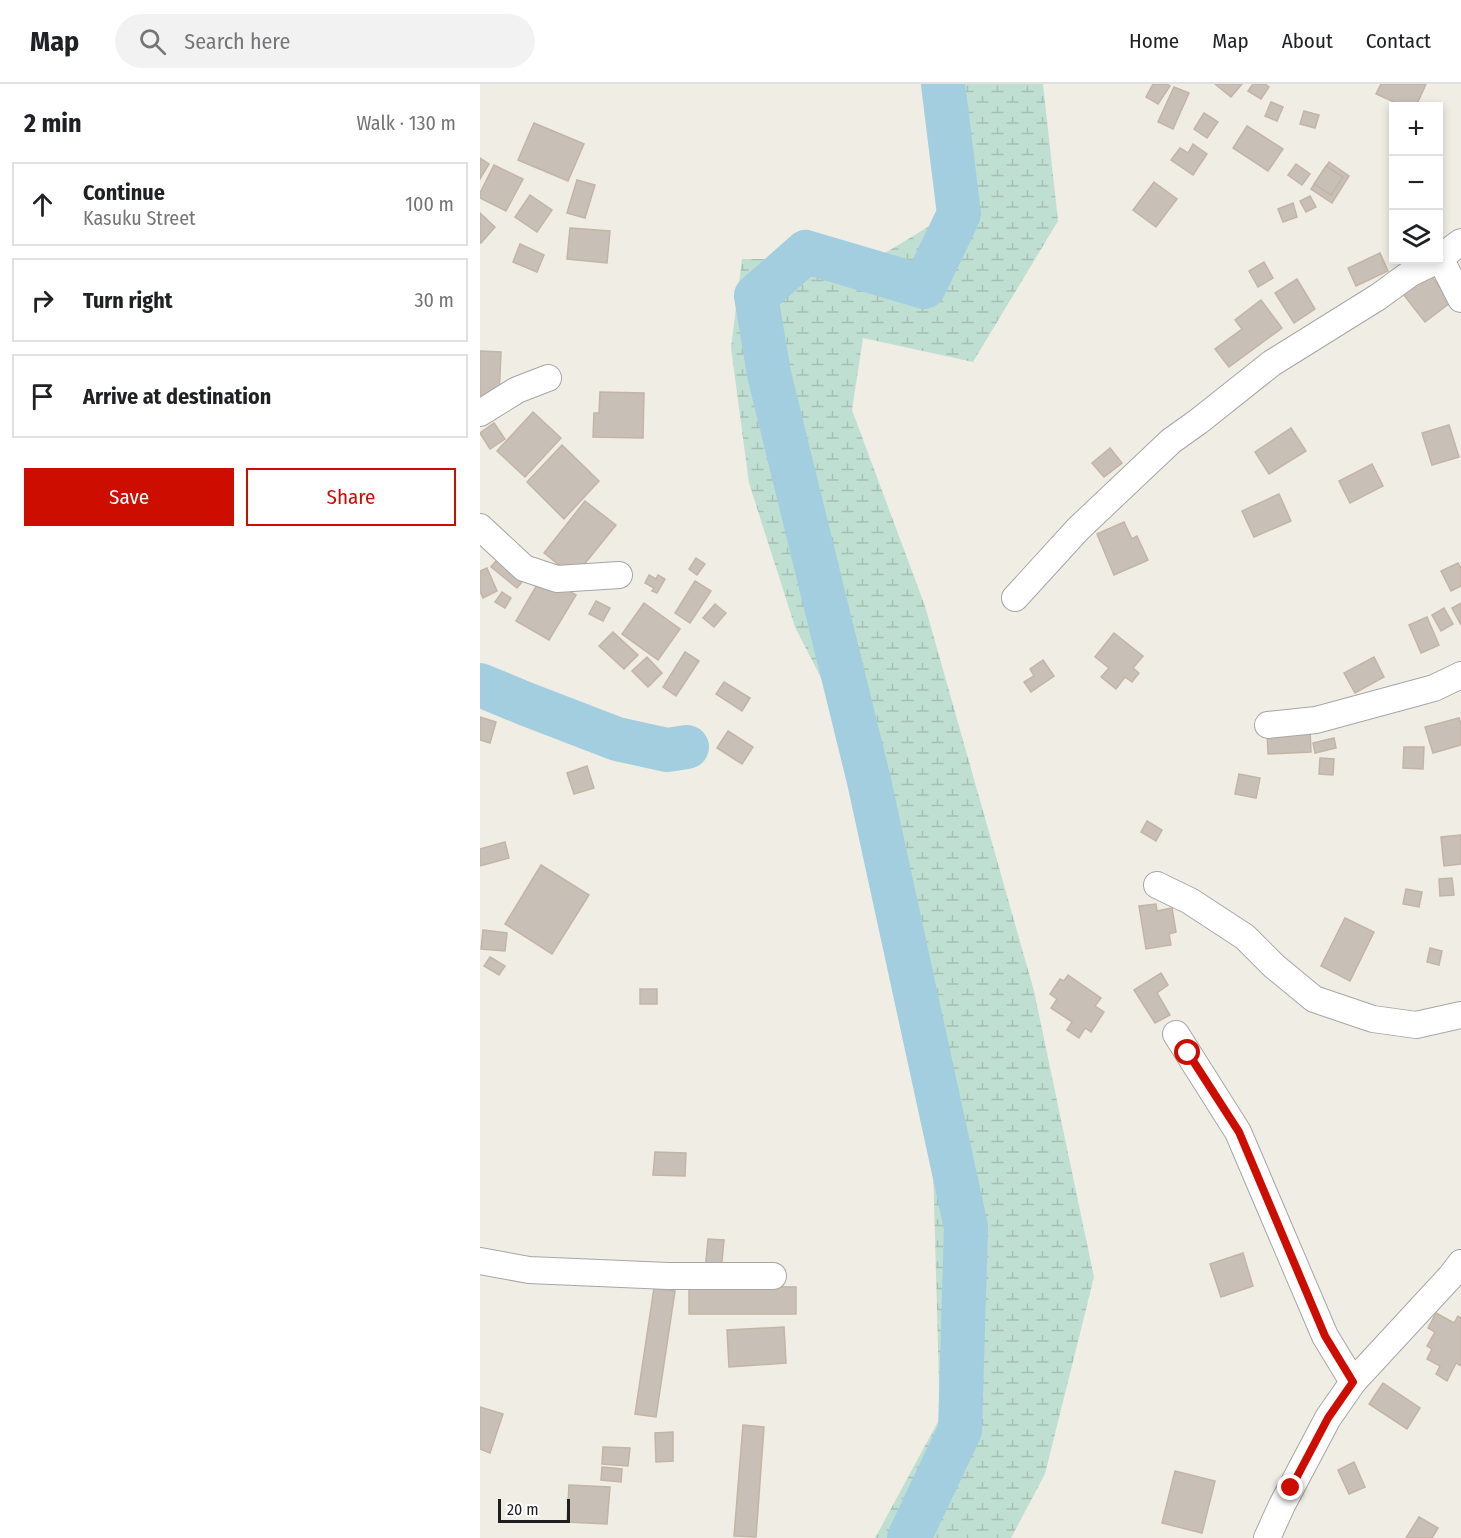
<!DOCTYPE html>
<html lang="en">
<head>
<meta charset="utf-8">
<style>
	body { margin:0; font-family:"Fira Sans Condensed",sans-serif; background:#f2f2f2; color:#202124 }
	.controls { position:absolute; right:18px; top:18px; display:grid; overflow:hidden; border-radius:0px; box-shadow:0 3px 9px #0003 }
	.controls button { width:54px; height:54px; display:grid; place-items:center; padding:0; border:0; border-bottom:2px solid #e0e0e0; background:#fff; color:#202124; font:30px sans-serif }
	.scale { position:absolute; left:18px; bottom:15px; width:72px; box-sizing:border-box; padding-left:6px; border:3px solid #1f1f1f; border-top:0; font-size:16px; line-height:21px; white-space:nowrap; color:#1f1f1f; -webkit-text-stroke:4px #fff; paint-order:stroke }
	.stop { position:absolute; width:18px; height:18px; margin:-14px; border:4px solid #cd0d00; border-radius:50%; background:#fff }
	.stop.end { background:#cd0d00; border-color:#fff; box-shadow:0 2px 6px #0008 }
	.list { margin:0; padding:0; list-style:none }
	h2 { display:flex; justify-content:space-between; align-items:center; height:78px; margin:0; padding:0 24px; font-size:26px }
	h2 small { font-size:20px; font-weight:400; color:#757577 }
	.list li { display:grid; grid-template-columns:39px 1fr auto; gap:18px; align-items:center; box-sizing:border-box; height:84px; margin:0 12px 12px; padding:0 12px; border:2px solid #e0e0e0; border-radius:0px }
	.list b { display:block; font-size:22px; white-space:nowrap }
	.list p { margin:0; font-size:20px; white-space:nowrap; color:#757577 }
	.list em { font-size:20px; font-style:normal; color:#757577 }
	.actions { display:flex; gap:12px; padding:18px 24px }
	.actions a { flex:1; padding:14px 0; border:2px solid #cd0d00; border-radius:0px; text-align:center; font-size:21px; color:#cd0d00 }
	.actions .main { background:#cd0d00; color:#fff }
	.icon { flex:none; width:33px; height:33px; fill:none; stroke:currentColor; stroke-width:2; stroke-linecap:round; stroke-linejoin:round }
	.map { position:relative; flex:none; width:981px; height:1454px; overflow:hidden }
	header { display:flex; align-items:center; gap:36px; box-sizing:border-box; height:84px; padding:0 30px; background:#fff; border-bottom:2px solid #e0e0e0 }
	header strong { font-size:28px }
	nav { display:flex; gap:33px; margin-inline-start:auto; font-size:21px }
	.search { width:420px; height:54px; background:#f2f2f2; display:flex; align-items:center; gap:15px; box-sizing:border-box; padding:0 21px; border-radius:33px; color:#757577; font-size:22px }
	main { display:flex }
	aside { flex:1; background:#fff }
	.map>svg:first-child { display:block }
	.wetland { fill:url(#wetland-marsh) }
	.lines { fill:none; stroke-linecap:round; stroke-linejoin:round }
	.river { stroke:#a2cee0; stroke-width:44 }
	.building { fill:#c8c0b7; stroke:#c3b4a6; stroke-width:1.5 }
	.minor-casing { stroke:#a6a6a6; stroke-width:28 }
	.minor { stroke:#fff; stroke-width:26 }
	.route { stroke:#cd0d00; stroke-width:8 }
</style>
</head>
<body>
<header>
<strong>Map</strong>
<div class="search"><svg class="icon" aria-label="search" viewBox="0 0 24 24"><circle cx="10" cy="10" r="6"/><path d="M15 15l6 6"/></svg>Search here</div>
<nav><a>Home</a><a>Map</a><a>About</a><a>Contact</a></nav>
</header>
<main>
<aside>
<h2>2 min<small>Walk · 130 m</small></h2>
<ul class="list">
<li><svg class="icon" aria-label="ahead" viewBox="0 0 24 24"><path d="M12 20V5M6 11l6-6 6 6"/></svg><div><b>Continue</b><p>Kasuku Street</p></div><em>100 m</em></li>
<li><svg class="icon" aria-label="right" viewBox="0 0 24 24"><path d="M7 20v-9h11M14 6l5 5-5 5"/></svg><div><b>Turn right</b></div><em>30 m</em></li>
<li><svg class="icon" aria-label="arrive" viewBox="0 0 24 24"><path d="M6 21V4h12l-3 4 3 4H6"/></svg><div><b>Arrive at destination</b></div></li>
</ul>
<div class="actions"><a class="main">Save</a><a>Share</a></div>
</aside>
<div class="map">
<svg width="981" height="1454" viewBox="0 0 981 1454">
	<defs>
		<pattern id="wetland-marsh" width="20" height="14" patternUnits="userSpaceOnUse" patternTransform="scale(1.5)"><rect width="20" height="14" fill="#c0dfd3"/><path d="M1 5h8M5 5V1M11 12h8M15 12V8" fill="none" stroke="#a5bfb5"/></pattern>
	</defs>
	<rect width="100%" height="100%" fill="#f0ede4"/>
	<path class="wetland" d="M448,0H563L578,137L493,278L383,254L372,326L445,522L554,907L614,1193L565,1390L531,1454H395L460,1334L450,973L389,688L315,543L269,399L251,264L262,175H395L481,123Z"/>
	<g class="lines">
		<g class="river">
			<path d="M0,601L46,620L137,655L187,666L207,663"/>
			<path d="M429,1454L480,1346L486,1143L389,697L289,290L276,212L326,168L444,203L479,130L463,0"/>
		</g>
	</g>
	<g class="building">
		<path d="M673,0H687L690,2L678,20L666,13Z"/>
		<path d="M735,0H762L751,13Z"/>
		<path d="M773,0H785L789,3L781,15L768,7Z"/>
		<path d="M901,0H946L936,22H923L896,10Z"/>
		<path d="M694,3L709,9L693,45L678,38Z"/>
		<path d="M791,18L803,23L797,37L785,32Z"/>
		<path d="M824,27L839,31L835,44L820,40Z"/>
		<path d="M724,29L738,38L727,54L714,45Z"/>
		<path d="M54,39L104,60L88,97L38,76Z"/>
		<path d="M767,42L803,65L788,87L753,64Z"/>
		<path d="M713,60L727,70L713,91L691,76L700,64L708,69Z"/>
		<path d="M0,74L9,80L0,95Z"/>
		<path d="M849,78L869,92L852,119L831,105Z"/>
		<path d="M816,80L830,90L822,101L808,91Z"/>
		<path d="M14,81L43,95L26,127L0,114V109Z"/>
		<path d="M846,82L863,93L851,111L834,100Z"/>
		<path d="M97,96L115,101L105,134L87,129Z"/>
		<path d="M674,98L697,115L676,143L653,126Z"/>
		<path d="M50,111L72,126L57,148L35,133Z"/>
		<path d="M830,112L836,123L826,128L820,117Z"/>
		<path d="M813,119L817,133L803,138L798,125Z"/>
		<path d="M0,129L15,143L1,159H0Z"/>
		<path d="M90,144L130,147L127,179L87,175Z"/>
		<path d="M40,160L64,171L57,188L33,178Z"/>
		<path d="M900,169L908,187L876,202L868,184Z"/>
		<path d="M784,178L793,194L778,203L769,187Z"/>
		<path d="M946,185L971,218L945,238L920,206Z"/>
		<path d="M817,195L835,225L814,239L795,209Z"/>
		<path d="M781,216L802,244L749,283L735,265L762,245L755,236Z"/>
		<path d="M0,267L21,268L19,313L0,312Z"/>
		<path d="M120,308L164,309L163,354L113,353L114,329H119Z"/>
		<path d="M53,328L81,354L45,393L17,367Z"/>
		<path d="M14,339L25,355L10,365L0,349Z"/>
		<path d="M969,341L979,373L952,381L942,349Z"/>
		<path d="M811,344L826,367L789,390L775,368Z"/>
		<path d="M82,361L119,397L84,435L47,398Z"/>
		<path d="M630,364L642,379L624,393L612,379Z"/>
		<path d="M892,380L903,402L870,419L859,397Z"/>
		<path d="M799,410L811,437L774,453L762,427Z"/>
		<path d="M105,417L136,441L94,493L64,469Z"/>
		<path d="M644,438L652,455L657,452L668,476L634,491L617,450Z"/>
		<path d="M20,472L46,493L37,504L11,483Z"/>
		<path d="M216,474L225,480L217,491L209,485Z"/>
		<path d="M978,479L981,484V502L971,507L961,487Z"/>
		<path d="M7,484L17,507L3,514L0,507V487Z"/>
		<path d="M169,491L176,495L178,491L185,495L177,509L172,507L174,504L165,499Z"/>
		<path d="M62,492L96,511L69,556L36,537Z"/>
		<path d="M215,497L231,507L210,539L195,529Z"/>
		<path d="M22,508L31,514L25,524L15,518Z"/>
		<path d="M116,517L130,524L123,537L109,530Z"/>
		<path d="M164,519L200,545L178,576L142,550Z"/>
		<path d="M981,519V541L972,524Z"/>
		<path d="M235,520L246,529L234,543L223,534Z"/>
		<path d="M964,524L973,540L961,547L952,531Z"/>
		<path d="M947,533L959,561L941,569L929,541Z"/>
		<path d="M133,548L158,571L144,585L119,562Z"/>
		<path d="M634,549L663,572L653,584L659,589L652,598L645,593L636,605L621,593L629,584L615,573Z"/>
		<path d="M205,568L219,577L196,612L183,603Z"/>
		<path d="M167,573L182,589L168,603L152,587Z"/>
		<path d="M894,573L904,593L875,609L864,589Z"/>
		<path d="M563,576L574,592L551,608L544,598L554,592L550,585Z"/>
		<path d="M244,598L270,614L262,627L236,610Z"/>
		<path d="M0,633L16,638L10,659L0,656Z"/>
		<path d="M979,634L981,640V661L953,669L945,643Z"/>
		<path d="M830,646L831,668L788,670L787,647Z"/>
		<path d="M248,647L273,663L262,680L237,664Z"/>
		<path d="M854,654L856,664L835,669L833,659Z"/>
		<path d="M924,663H944L943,685L923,684Z"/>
		<path d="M840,674L854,675L853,691L839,690Z"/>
		<path d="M107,682L114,704L94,710L87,689Z"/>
		<path d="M759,690L780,694L776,714L755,710Z"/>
		<path d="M667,737L682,746L676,757L661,748Z"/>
		<path d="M981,751V780L964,782L961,753Z"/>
		<path d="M25,758L29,774L0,782V765Z"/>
		<path d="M61,781L109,811L72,870L25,840Z"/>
		<path d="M972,794L974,811L960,812L959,795Z"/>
		<path d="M926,805L942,808L939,823L923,820Z"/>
		<path d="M676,820L677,827L692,824L696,848L689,850L691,861L666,865L659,822Z"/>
		<path d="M865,834L894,848L870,897L841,882Z"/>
		<path d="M3,846L27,849L25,867L1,865Z"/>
		<path d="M950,864L962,867L959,881L947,878Z"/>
		<path d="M10,873L25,882L19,891L4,882Z"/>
		<path d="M681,889L688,901L677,909L690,931L675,939L654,906Z"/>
		<path d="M588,891L621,914L615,922L624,928L611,948L605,944L599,954L587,946L592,938L571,924L577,915L570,910L580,895L584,897Z"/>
		<rect x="160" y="905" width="17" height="15"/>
		<path d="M175,1068L206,1069L205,1092L173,1091Z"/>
		<path d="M228,1155L244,1156L241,1188L225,1187Z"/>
		<path d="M763,1169L773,1202L741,1213L730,1180Z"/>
		<path d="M209,1202L316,1203V1230H209Z"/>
		<path d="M174,1204L195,1207L176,1333L155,1330Z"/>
		<path d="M956,1229L974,1239L978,1232L981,1234V1282L976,1279L967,1297L956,1290L960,1282L947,1275L952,1265L947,1262L955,1248L948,1244Z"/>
		<path d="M304,1243L306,1279L249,1283L247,1246Z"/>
		<path d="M903,1299L940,1324L927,1345L889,1320Z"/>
		<path d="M0,1323L23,1330L10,1369L0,1365Z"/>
		<path d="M263,1341L284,1343L276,1453L254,1452Z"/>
		<path d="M193,1348V1377L176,1378L175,1349Z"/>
		<path d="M123,1363L150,1364L148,1382L122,1380Z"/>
		<path d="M874,1378L885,1403L869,1410L858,1386Z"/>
		<path d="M122,1383L142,1385L141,1398L121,1396Z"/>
		<path d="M695,1387L735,1397L722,1449L682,1439Z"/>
		<path d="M89,1401L130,1403L127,1440L87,1438Z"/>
		<path d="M939,1433L958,1444L952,1454H926Z"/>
	</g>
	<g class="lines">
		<g class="minor-casing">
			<g id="minor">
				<path d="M960,174L981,215"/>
				<path d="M958,175L981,158"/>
				<path d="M0,329L37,306L68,294"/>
				<path d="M0,443L44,484L77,495L139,491"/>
				<path d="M535,514L598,445L691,357L719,337L792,279L898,213L931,189L958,176"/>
				<path d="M788,641L836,636L954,604L981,591"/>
				<path d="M677,801L710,817L765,853L794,882L834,915L893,935L936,941L981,931"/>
				<path d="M696,950L758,1048L845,1252L873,1298"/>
				<path d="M0,1177L49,1186L188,1192H293"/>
				<path d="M787,1454L802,1421L848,1334L873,1298L971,1192L981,1179"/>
			</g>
		</g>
		<use href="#minor" class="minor"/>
	</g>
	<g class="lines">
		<path class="route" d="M708,969L759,1048L845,1252L873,1298L848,1334L811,1404"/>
	</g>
</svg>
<div class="controls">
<button>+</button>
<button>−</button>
<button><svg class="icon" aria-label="layers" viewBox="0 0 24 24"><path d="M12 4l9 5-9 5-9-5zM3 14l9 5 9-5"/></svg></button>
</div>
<div class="scale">20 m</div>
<div class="stop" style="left:708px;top:969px"></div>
<div class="stop end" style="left:811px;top:1404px"></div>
</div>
</main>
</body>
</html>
